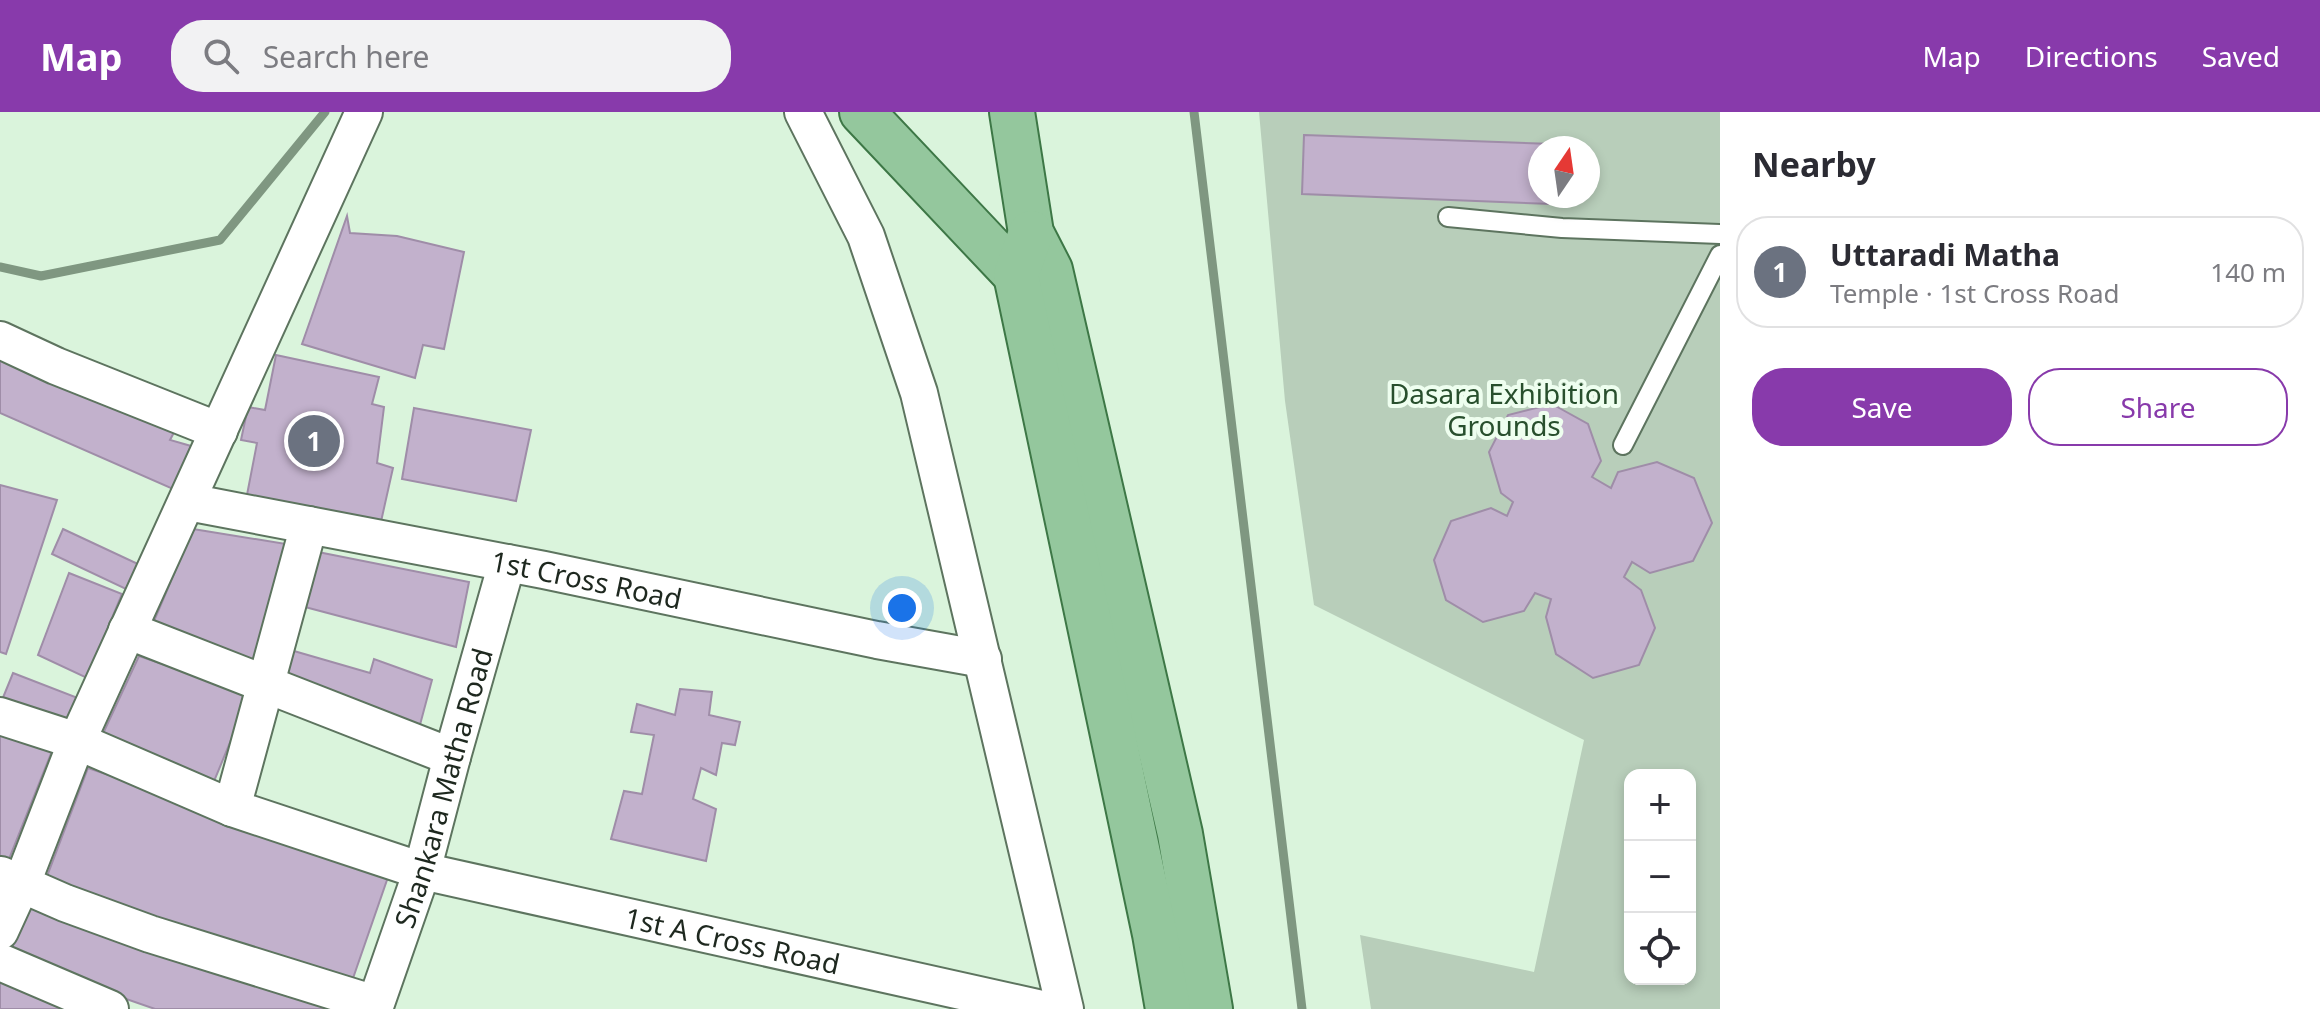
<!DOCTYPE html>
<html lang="en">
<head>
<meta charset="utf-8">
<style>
	body { margin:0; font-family:"Noto Sans",sans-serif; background:#f2f2f3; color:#2b2b33 }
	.controls { position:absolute; right:24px; bottom:24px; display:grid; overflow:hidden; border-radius:16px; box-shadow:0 4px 12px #0003 }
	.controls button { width:72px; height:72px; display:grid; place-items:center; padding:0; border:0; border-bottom:2px solid #e1e1e2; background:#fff; color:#2b2b33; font:40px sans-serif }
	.compass { position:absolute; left:1528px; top:24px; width:72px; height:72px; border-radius:50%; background:#fff; box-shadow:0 4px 12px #0003; rotate:13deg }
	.you { position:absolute; left:902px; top:496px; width:28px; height:28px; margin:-20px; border:6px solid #fff; border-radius:50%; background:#1a73e8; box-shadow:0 0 0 12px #1a73e833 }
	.badge { display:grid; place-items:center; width:52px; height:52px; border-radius:50%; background:#883aab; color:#fff; font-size:26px; font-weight:700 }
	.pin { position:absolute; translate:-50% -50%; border:4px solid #fff; box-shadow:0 2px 8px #0006 }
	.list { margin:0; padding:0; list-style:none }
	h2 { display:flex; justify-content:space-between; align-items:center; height:104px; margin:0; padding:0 32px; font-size:34px }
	h2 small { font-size:26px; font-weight:400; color:#7c7c81 }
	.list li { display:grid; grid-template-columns:52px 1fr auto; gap:24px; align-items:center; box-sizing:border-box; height:112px; margin:0 16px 16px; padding:0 16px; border:2px solid #e1e1e2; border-radius:32px }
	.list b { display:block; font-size:30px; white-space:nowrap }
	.list p { margin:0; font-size:26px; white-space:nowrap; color:#7c7c81 }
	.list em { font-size:26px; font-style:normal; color:#7c7c81 }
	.actions { display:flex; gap:16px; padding:24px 32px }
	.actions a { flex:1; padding:18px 0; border:2px solid #883aab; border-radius:32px; text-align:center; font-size:28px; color:#883aab }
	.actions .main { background:#883aab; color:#fff }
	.icon { flex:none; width:44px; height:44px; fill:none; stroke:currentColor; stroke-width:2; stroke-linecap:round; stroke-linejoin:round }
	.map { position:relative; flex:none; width:1720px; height:897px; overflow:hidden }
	header { display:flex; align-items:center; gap:48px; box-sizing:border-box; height:112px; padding:0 40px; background:#883aab; color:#fff }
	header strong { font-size:38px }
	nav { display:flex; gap:44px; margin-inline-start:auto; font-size:28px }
	.search { width:560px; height:72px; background:#f2f2f3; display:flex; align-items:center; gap:20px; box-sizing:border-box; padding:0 28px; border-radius:32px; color:#7c7c81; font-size:30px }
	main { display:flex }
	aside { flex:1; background:#fff }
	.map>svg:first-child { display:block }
	.green { fill:#b8ceba; fill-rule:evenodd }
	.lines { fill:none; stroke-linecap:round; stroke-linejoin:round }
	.stream { stroke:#7f9781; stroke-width:9 }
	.building { fill:#c2b1cc; stroke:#9f8da8; stroke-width:2 }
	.service-casing { stroke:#5d745f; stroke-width:22 }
	.minor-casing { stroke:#5d745f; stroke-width:40 }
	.primary-casing { stroke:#3d7746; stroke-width:48 }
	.service { stroke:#fff; stroke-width:18 }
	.minor { stroke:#fff; stroke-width:36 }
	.primary { stroke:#94c79d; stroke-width:44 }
	.labels { text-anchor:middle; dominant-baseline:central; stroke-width:8; stroke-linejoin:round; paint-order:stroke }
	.park-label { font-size:28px; fill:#284f2d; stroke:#eefeef }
	.street-label { font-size:28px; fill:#1e281f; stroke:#eefeef }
</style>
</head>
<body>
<header>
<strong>Map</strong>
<div class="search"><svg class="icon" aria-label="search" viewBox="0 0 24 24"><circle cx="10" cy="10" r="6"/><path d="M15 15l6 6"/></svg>Search here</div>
<nav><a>Map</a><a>Directions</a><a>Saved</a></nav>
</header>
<main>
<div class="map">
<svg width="1720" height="897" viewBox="0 0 1720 897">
	<rect width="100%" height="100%" fill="#daf4dc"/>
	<path class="green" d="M1259,0H1720V897H1371L1360,823L1534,860L1584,628L1314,493L1285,289ZM1540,36H1588V84H1540ZM1630,663H1690V867H1630Z"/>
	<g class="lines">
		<g class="stream">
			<path d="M1194,0L1302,897"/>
			<path d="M0,155L41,164L220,128L325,0"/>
		</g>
	</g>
	<g class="building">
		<path d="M1304,23L1553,32V36H1540V84H1551V92L1302,82Z"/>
		<path d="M347,104L350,121L397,124L464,140L444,237L423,233L415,266L302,232Z"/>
		<path d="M0,242L180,309L170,328L191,334L173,377L0,301Z"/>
		<path d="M276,243L379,265L372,292L384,295L377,351L393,356L380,414L246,388L257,331L241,328L248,295L265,298Z"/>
		<path d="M1552,292L1588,312L1601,349L1592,365L1611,376L1618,360L1657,350L1694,366L1712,411L1693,449L1650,461L1632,450L1624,465L1641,478L1655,516L1639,553L1593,566L1556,542L1546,505L1551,487L1535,481L1524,499L1483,510L1446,488L1434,448L1451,409L1491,396L1507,404L1513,390L1501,381L1489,340L1508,303Z"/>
		<path d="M414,296L531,318L516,389L402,367Z"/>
		<path d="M0,373L57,388L6,542L0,540Z"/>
		<path d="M63,417L138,452L128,478L52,442Z"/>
		<path d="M193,417L292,433L255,558L151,516Z"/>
		<path d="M318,440L469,470L456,535L305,495Z"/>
		<path d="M69,461L122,482L87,566L38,543Z"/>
		<path d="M287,537L370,561L374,547L432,568L417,624L276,573Z"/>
		<path d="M139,544L250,582L210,679L100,628Z"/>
		<path d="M13,561L83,588L71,619L0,593Z"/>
		<path d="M680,577L712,580L709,603L740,610L735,633L722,631L716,663L701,656L693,687L716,697L706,749L611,727L624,679L642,682L654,623L631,620L637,592L675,603Z"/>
		<path d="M0,620L52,639L7,752L0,749Z"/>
		<path d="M88,656L262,715L388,765L351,872L46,767Z"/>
		<path d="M31,786L334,897H155L5,845Z"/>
		<path d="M3,862L92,897H0V870Z"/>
	</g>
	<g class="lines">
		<g class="service-casing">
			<g id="service">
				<path d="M1448,105L1562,116L1720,122"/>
				<path d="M1623,333L1720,143"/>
			</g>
		</g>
		<g class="minor-casing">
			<g id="minor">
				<path d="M803,0L866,124L919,281L1065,897"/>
				<path d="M0,228L56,254L219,319"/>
				<path id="s1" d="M188,390L544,458L877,528L983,547"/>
				<path d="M127,518L452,645"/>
				<path id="s2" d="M0,604L77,629L232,696L422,759L1042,897"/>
				<path d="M232,696L309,413"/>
				<path d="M1,763L65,791L150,822L375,892"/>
				<path d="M0,819L22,771L77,629L364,0"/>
				<path d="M0,850L110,897"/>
				<path id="s3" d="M374,897L422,759L452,645L507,451"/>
			</g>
		</g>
		<g class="primary-casing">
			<g id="primary">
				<path d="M862,0L1016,163L1041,159"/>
				<path d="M1012,0L1031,121L1050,158L1180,722L1210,897"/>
				<path d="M1031,121L1016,163L1155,822L1168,897"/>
			</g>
		</g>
		<use href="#service" class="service"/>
		<use href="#minor" class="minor"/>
		<use href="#primary" class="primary"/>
	</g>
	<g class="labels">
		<g class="park-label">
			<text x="1504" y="281">Dasara Exhibition<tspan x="1504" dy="32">Grounds</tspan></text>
		</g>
		<g class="street-label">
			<text stroke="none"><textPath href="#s1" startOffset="406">1st Cross Road</textPath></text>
			<text stroke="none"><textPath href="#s3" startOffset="232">Shankara Matha Road</textPath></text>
			<text stroke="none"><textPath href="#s2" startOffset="768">1st A Cross Road</textPath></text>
		</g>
	</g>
</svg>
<div class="controls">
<button>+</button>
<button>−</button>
<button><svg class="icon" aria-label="locate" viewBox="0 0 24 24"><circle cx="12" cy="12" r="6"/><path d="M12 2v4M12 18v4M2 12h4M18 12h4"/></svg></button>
</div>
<svg class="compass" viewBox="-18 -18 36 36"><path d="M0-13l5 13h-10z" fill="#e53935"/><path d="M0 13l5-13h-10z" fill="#7c7c81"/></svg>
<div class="you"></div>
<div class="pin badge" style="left:314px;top:329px;background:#6b7280">1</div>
</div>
<aside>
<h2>Nearby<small></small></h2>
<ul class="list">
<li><span class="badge" style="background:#6b7280">1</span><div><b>Uttaradi Matha</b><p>Temple · 1st Cross Road</p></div><em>140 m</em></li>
</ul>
<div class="actions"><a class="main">Save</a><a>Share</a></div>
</aside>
</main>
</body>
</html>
